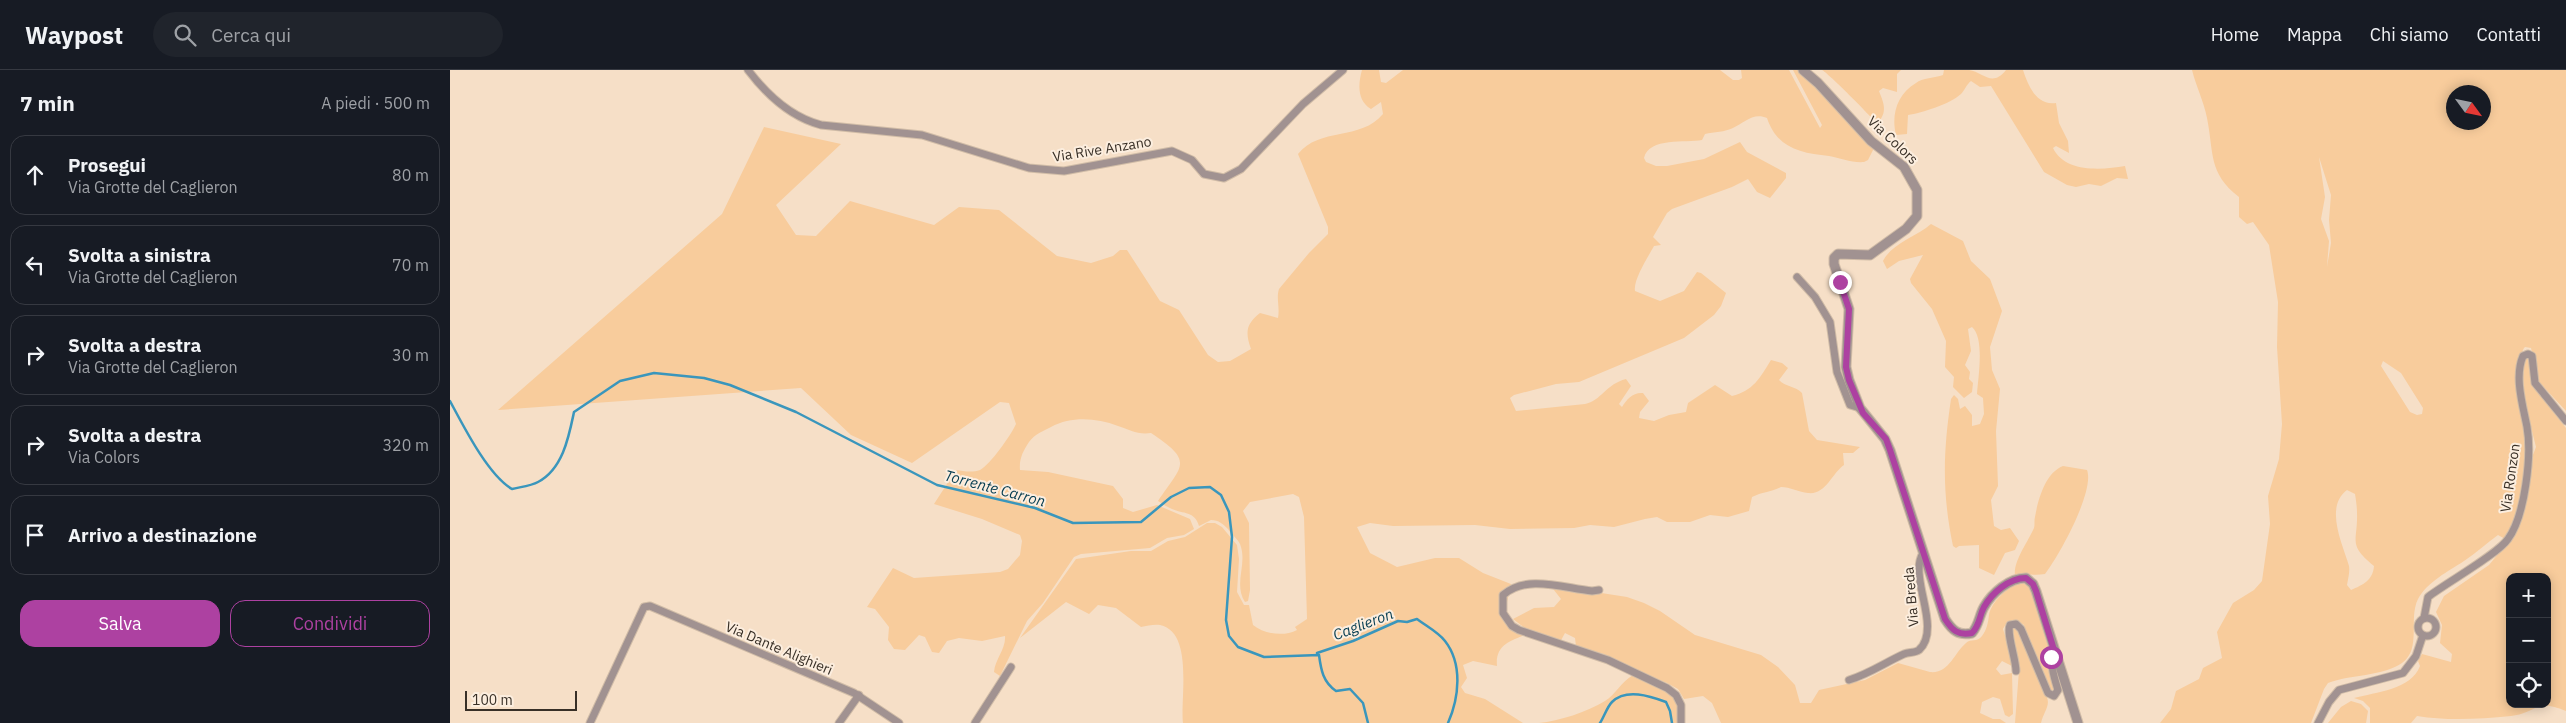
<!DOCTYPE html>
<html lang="it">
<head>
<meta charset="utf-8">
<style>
	body { margin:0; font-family:"IBM Plex Sans",sans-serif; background:#20242c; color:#f1f3f6 }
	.controls { position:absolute; right:15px; bottom:15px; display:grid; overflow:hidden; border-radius:10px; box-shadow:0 2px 12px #0003 }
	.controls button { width:45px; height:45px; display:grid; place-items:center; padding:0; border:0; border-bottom:1px solid #363941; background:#171b24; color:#f1f3f6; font:25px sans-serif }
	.compass { position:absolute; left:1996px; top:15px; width:45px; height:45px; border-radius:50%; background:#171b24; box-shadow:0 2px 12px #0003; rotate:123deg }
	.scale { position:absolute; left:15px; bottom:12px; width:112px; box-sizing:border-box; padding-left:5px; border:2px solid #382f26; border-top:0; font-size:14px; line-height:18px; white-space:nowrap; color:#382f26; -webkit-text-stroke:4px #fceedf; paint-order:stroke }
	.stop { position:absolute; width:15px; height:15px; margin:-11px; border:4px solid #ad41a1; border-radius:50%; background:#fff }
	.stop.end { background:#ad41a1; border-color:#fff; box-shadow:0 1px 5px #0008 }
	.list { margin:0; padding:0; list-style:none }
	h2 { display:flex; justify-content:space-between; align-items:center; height:65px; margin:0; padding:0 20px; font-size:21px }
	h2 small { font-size:16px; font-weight:400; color:#9ea1a6 }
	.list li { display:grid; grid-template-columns:32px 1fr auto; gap:15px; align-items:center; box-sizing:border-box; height:80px; margin:0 10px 10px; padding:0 10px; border:1px solid #363941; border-radius:15px }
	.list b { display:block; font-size:19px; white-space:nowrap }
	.list p { margin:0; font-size:16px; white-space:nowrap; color:#9ea1a6 }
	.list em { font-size:16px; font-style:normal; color:#9ea1a6 }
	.actions { display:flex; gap:10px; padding:15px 20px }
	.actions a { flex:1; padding:11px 0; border:1px solid #ad41a1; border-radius:15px; text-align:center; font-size:18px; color:#ad41a1 }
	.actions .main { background:#ad41a1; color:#fff }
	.icon { flex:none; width:28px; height:28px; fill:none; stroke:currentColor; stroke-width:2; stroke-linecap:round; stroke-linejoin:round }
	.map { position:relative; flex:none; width:2116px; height:653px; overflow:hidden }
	header { display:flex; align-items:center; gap:30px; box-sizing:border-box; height:70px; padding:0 25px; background:#171b24; border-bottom:1px solid #363941 }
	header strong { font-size:24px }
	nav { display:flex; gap:28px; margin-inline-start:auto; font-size:18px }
	.search { width:350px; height:45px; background:#20242c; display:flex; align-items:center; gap:12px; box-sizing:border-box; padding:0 18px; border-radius:28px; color:#9ea1a6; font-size:19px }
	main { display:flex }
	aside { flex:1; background:#171b24 }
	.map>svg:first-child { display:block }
	.green { fill:#f8cc9c; fill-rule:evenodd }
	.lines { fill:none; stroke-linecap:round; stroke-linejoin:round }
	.stream { stroke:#3a96bc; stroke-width:2.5 }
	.minor-casing { stroke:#d0bca7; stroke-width:9 }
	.tertiary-casing { stroke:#d0bca7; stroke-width:11 }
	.minor { stroke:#a19291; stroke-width:7 }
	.tertiary { stroke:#a19291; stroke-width:9 }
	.route { stroke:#ad41a1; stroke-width:6 }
	.labels { text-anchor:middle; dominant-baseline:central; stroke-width:4; stroke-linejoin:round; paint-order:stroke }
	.street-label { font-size:14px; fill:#382f26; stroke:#fceedf }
	.water-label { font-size:15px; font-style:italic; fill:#063d51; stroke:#fceedf }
</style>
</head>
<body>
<header>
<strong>Waypost</strong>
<div class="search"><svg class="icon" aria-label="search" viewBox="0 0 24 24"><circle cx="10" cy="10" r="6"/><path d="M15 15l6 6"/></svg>Cerca qui</div>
<nav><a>Home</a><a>Mappa</a><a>Chi siamo</a><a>Contatti</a></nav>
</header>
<main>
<aside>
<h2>7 min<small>A piedi · 500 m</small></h2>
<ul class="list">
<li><svg class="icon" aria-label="ahead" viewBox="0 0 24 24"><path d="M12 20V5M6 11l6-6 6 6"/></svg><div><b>Prosegui</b><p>Via Grotte del Caglieron</p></div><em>80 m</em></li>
<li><svg class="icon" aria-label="left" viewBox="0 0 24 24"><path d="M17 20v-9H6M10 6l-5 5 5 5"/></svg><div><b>Svolta a sinistra</b><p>Via Grotte del Caglieron</p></div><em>70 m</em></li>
<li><svg class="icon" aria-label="right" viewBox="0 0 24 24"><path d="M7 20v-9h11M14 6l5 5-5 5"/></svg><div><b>Svolta a destra</b><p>Via Grotte del Caglieron</p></div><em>30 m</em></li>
<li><svg class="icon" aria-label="right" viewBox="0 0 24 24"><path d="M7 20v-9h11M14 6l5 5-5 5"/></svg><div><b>Svolta a destra</b><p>Via Colors</p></div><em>320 m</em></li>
<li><svg class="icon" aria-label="arrive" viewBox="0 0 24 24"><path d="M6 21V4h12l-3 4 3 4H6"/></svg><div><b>Arrivo a destinazione</b></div></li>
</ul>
<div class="actions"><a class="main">Salva</a><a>Condividi</a></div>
</aside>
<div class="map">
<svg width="2116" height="653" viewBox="0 0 2116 653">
	<rect width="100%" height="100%" fill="#f6dfc7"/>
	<g class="green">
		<path d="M912,0H929L931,12L936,13L953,0H1270L1283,10H1289L1292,8L1291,0H1339L1370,58L1372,55L1343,0H1348L1424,78L1418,90L1414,92C1402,93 1390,88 1379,86C1350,83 1327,78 1317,48C1303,42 1294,53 1283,58C1275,62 1264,62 1255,64L1252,70C1236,73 1199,67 1194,88L1196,92L1206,96H1217L1254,89L1290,72L1297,82L1336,103V108L1320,128L1307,122L1298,109L1282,117L1222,139L1217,143L1203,167L1211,175L1204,176C1198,187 1183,210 1185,221L1210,231L1234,221L1247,202L1251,203L1276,223L1271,236L1264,245L1234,268L1129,312L1106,314L1064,325L1060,328L1066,341L1135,334C1151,331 1156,314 1176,309L1181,316L1169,334L1172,337C1177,329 1183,322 1193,323L1199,331L1190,342L1189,348L1204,351L1219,345L1236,342L1238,333L1265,315L1282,326C1303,321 1310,308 1321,290L1332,293L1338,298L1329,310C1335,317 1346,316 1352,323L1359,361L1367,370L1410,377L1403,383H1393L1394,395C1382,403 1376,425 1358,423C1349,422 1340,417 1331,417C1321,422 1312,422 1302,427L1299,441L1278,447L1260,445L1240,452H1217L1207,447L1195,449L1164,457L1140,455L1124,458L1060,459L1025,455L943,456L920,453L907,457L920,483L947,497L985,488H1009L1033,503L1061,514L1055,541L1060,551L1077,564C1060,571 1045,575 1047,596L1023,591L1013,595L1017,608L1011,617L1015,623L1035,629L1073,653H733C730,629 744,562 710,555C704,554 697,556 691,557L666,538L648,535L639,544L616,532L570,568L626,489L681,481H701L718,471L735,467L757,453H765L772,457L787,475L789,489L787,522L794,535H799L803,555C814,564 834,567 847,560L845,557L857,549L854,447L849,427L843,424L800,432L793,441L799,453L800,520L798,531L795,532C783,513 798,494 790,474C788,469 781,464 778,459C773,454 769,450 761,450L749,456C745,441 733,444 722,439C717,437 713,434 708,431C732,395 745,392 701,363C688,365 680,360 668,356C646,348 622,346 601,357C593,361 585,364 579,372C573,381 569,389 570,400L598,402L663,416L673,429V438L683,442L707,435L740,449L744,459L734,465L717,468L700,478L631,484L624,487L593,533L577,551L550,606L544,602C545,589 556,579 555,566L532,571L509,568L497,571L489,583L482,582L475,567L469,565L455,580L444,579L438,570L439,557L425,539L417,537L443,498L464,508L550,502L558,499L570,485L572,471L570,465L532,449L484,434L506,400C513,401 522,403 530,400C540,395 561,365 566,354L559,333L550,332L462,393L401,365L351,318L48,340L272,144L314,57L391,74L326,135L346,165L366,166L400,131L484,155L509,137L549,140L607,186L641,193L663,186L670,180H677L710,231L729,240L758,285L768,292L780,291L801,279C795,262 796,254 810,243L828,248C830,237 826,228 829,219L859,183L878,164V157L848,84C869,57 911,71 933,44L931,32L921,39C907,31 908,14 912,0Z"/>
		<path d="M1372,0H1451L1447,4V22L1433,18L1429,21C1434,34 1438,42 1427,54C1422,47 1377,2 1372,0Z"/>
		<path d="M1494,0C1502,0 1511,0 1519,0C1533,2 1542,18 1556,0H1573C1578,15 1586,36 1606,33L1609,53L1618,71L1619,83L1606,76L1603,78C1615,103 1652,100 1675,96L1678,109L1667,108L1651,116L1639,114L1626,117L1617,115L1594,102L1541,16L1530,17L1521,11C1516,15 1515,20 1511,24C1500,34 1472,43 1458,45L1457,64L1446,65C1441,45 1447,24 1466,13C1472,8 1485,8 1493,5Z"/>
		<path d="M1742,0H2116V341L2089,312L2081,278L2075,277C2062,290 2079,364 2076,387C2074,417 2070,443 2055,469L2048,465C2037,473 2026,483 2014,491C1999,501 1977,512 1968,529C1958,549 1972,579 1952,593C1931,607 1901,604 1878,613L1874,619L1861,653H1710L1721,639L1726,621L1749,609L1753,598L1772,588L1767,562L1783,533L1804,520L1812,511L1820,454L1818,426L1829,389L1832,354L1827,277L1828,232L1819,175L1803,152L1797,154L1789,147V127C1758,103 1764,83 1757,48C1754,32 1746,16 1742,0ZM2004,22H2034V52H2004ZM1869,87L1881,125L1879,150L1881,173L1877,197L1879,171L1871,149L1875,127ZM1933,291L1951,303L1973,338L1972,344L1967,345L1960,342L1931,296ZM1897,420L1905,424C1906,430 1907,437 1907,443C1908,472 1897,474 1924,496C1923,510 1913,515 1901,520L1897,515C1898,509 1900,502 1899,496C1893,475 1874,437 1897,420Z"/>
		<path d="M1481,154L1513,171L1521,191L1540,209L1552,241L1540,277L1542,300L1550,319L1546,361L1548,416L1541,430L1544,456L1551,460L1560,458L1569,471L1565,480L1555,483L1544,505L1529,498V475L1509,476L1506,478L1503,476C1492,423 1493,383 1501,329L1504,325L1508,329L1510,339L1515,336L1522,345V356L1530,354L1534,344L1533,328L1527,324C1528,308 1535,268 1522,257L1518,259L1521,281L1515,295L1520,302L1519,309L1523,313L1522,322L1514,328L1503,317L1504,307L1495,297L1496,271L1482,239L1461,213L1460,209L1473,185L1449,191L1437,199L1433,191C1442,173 1466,167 1481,154Z"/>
		<path d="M2075,286L2079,287C2088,323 2093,329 2116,358V641C2085,628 2088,643 2061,646C2029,649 1998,651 1967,646L1961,653H1920V638L1913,631L1904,628C1926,622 1961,620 1970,596L1968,591L1972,584L2001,592L2002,584L1990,573L1992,555L1986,542L1994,526L2039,495L2062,467L2070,451L2081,390L2086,377L2074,329L2073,306ZM2060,507H2097V634H2060Z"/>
		<path d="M1613,396L1637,400C1645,421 1609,486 1595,504C1585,506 1575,503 1565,506C1563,491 1578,472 1584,458C1585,455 1584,450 1585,447C1588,430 1595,403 1613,396Z"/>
		<path d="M1570,512H1574L1582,518L1601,579L1599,591L1604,619L1601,622L1577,569L1574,555L1568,551L1557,552L1553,559L1564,595L1562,596L1552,591L1546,599L1551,605L1562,603L1563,644L1559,647L1555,645L1550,629L1543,627L1532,632L1530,643L1543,649H1550L1556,653H1271L1262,633L1253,626L1234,629L1228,619L1217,613L1178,597L1154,584L1126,576L1125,568L1115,563L1110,572L1081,563L1063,549L1084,538L1104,537L1111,529L1100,515L1177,527L1194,533L1210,541L1245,565L1311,585L1328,597L1345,615L1350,633H1361L1369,620L1415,610L1448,593L1480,602C1499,604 1504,583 1516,573C1521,568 1527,573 1532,566C1537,559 1538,553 1539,545C1542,530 1558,518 1570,512Z"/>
		<path d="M1566,557L1569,559L1594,622C1603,634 1594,640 1591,653H1565L1569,600L1562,560Z"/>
		<path d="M1183,605L1211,612L1232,635L1235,653H1089C1109,651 1137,642 1155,631C1165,625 1171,612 1183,605Z"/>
		<path d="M1901,631L1911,634L1918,641L1916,653H1878L1891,637Z"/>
	</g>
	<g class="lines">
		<g class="stream">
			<path d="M0,331C14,357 38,405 62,419C70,417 81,416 88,412C113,399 119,366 124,342L170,311L204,303L254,308L280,315L346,342L487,415L585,438L623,453L691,452L721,427L739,418L760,417L771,425L779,442L782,467L776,550L779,566L788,577L814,587L869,585C871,600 873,612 886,621L900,619L913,633L918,653"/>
			<path d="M867,583L903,571L948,551L957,552L967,549C976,556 988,562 995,571C1013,594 1009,628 998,653"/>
			<path d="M1150,653C1154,647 1157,637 1162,632C1176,618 1200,626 1216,632L1220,641L1222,653"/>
		</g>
		<g class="minor-casing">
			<g id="minor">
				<path d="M298,0C317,25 340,47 371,55L472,65L579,98L614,101L722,81L742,90L754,104L774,108L791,99L853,34L893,0"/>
				<path d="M1347,207L1365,227L1380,252L1387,302L1400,335L1410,338"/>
				<path d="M1149,520L1142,521C1113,518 1077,504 1053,525V543L1062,556L1069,560L1158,590L1217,618L1226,625L1231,635V653"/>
				<circle cx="1977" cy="557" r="9"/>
				<path d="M1974,548L1978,527C1996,513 2048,484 2058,469C2075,446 2082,385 2077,357C2073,336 2064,307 2073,286L2078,284L2082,286L2085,313L2116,351"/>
				<path d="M1566,601C1566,589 1556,563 1560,555L1566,554L1571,559L1598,623L1604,626L1608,620C1604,607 1599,593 1605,580"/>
				<path d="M1399,610C1419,604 1436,592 1454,584C1459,582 1465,583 1469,580C1485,566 1474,535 1471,517C1469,506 1467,493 1473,483"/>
				<path d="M140,653L194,537L200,536L404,623L449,653"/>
				<path d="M389,653L409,625"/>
				<path d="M525,653L561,597"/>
				<path d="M1868,653L1879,632L1889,620L1953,603L1966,586L1973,565"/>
			</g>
		</g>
		<g class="tertiary-casing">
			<path id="tertiary" d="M1353,0L1368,13L1421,71L1454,97L1467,120V146L1456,159L1420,185L1388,184L1384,188V194L1399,239L1396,297L1399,310L1410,338L1435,369L1440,380L1495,549C1502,560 1508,566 1522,563C1529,555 1529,546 1534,537C1542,523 1559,508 1576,508L1583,514L1586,521L1628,653"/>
		</g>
		<use href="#minor" class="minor"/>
		<use href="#tertiary" class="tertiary"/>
	</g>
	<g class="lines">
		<path class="route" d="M1390,212L1399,239L1396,297L1399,310L1413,343L1436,369L1440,380L1495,549C1502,560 1508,566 1522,563C1530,555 1529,546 1534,537C1542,523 1559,508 1576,508L1583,514L1586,521L1604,580L1601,587"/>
	</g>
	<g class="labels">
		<g class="street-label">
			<text transform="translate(1443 70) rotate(43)">Via Colors</text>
			<text transform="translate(652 79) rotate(-9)">Via Rive Anzano</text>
			<text transform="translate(2060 408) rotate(-82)">Via Ronzon</text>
			<text transform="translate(1461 527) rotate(-95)">Via Breda</text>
			<text transform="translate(329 578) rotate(23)">Via Dante Alighieri</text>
		</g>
		<g class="water-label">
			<text transform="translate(545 418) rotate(15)">Torrente Carron</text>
			<text transform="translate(913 554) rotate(-21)">Caglieron</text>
		</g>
	</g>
</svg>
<div class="controls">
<button>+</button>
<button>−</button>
<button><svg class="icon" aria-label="locate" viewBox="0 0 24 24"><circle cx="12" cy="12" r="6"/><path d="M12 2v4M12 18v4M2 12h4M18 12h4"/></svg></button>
</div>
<svg class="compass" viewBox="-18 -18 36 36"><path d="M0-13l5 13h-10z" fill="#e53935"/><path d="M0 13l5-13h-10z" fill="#9ea1a6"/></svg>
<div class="scale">100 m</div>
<div class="stop" style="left:1601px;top:587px"></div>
<div class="stop end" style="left:1390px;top:212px"></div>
</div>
</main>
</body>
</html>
